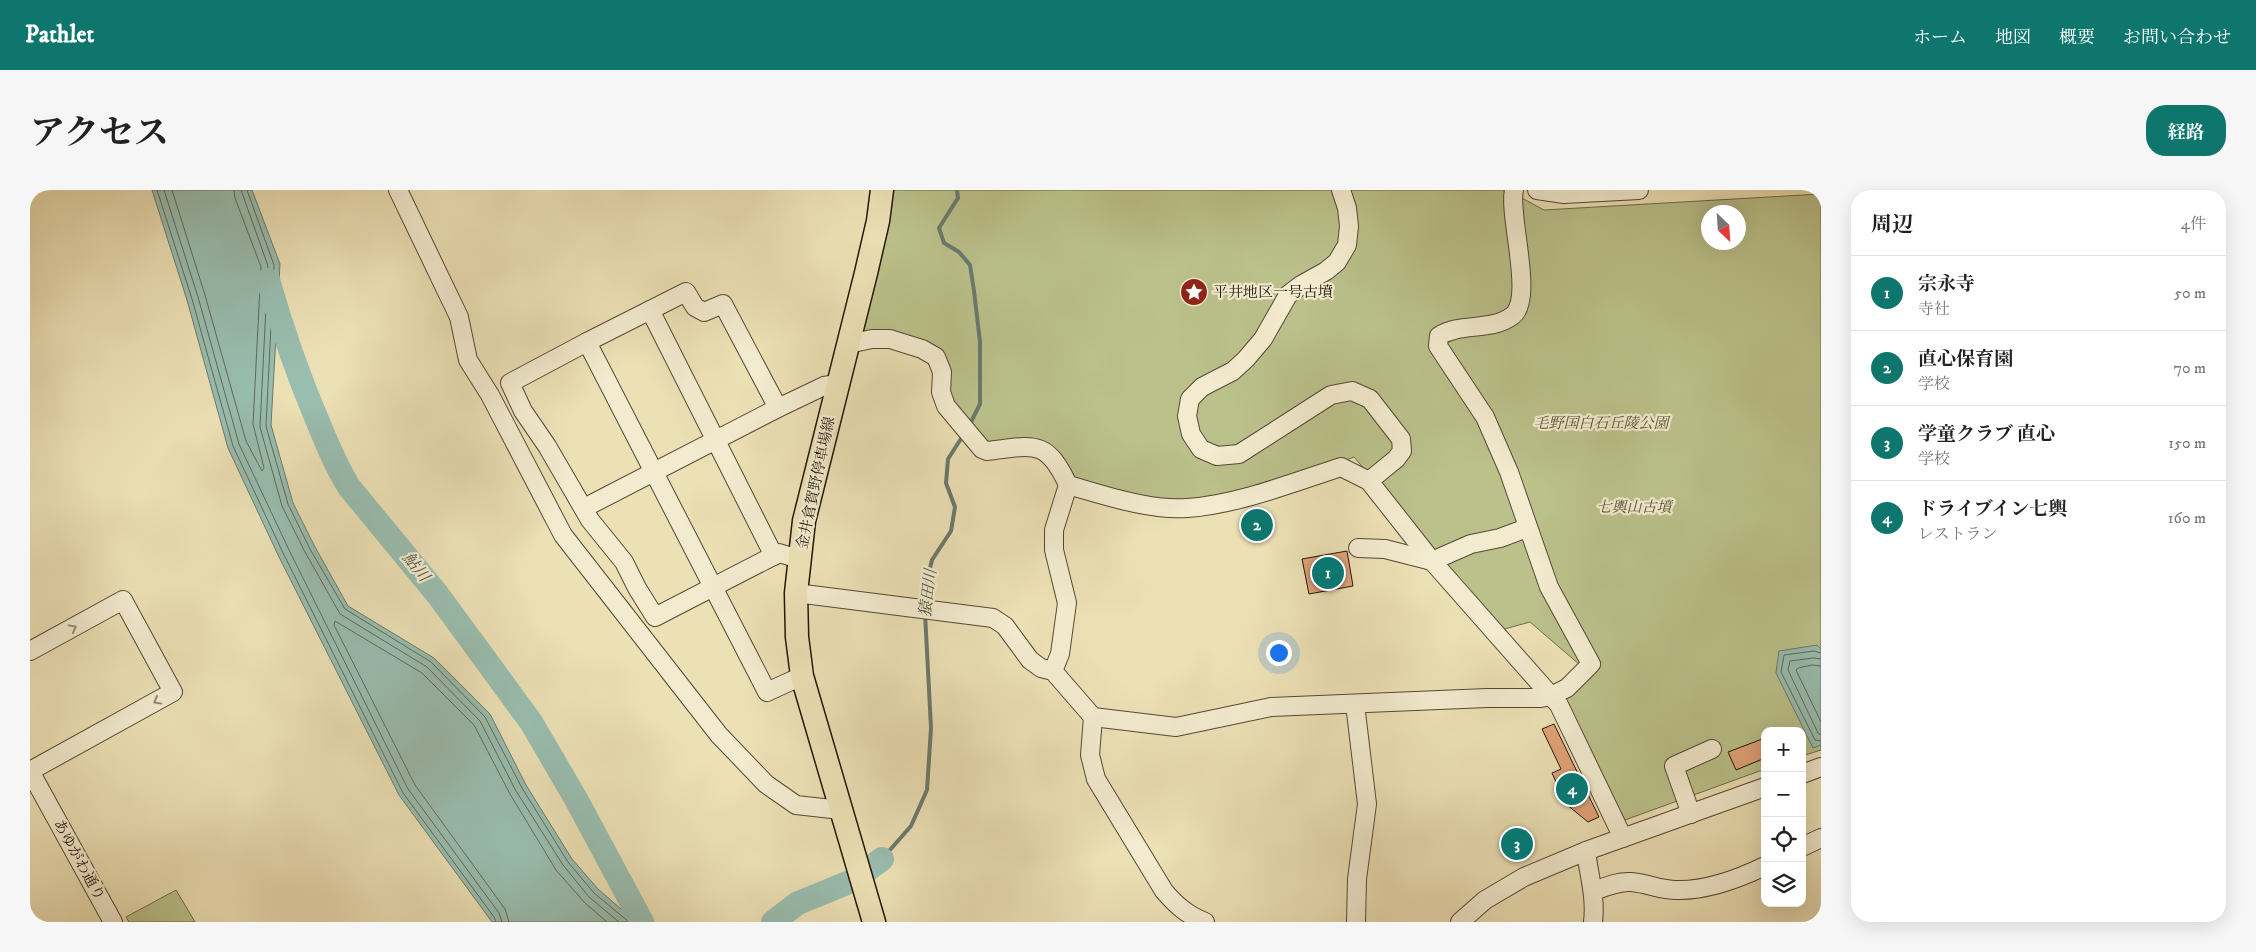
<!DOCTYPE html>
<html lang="ja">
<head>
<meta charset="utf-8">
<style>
	body { margin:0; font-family:"IM FELL DW Pica","Noto Serif JP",serif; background:#f6f6f6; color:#222 }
	.controls { position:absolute; right:15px; bottom:15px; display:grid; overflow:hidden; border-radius:10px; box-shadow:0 5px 20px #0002 }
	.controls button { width:45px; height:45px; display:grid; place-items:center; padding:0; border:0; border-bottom:1px solid #e0e0e0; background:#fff; color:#222; font:25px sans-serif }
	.compass { position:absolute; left:1671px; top:15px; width:45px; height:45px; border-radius:50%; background:#fff; box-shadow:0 5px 20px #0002; rotate:155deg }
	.you { position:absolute; left:1248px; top:462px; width:18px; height:18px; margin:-12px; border:4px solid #fff; border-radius:50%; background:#1a73e8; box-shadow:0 0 0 8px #1a73e833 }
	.badge { display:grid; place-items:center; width:32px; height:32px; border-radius:50%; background:#0f766e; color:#fff; font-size:16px; font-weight:700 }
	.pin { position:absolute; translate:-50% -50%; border:2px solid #fff; box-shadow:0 1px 5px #0006 }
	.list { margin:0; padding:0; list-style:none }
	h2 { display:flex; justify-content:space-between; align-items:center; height:65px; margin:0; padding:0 20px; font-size:21px }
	h2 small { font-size:16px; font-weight:400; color:#767676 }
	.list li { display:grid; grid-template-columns:32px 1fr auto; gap:15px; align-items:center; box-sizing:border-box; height:75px; padding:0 20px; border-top:1px solid #e0e0e0 }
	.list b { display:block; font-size:19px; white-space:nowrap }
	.list p { margin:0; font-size:16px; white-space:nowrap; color:#767676 }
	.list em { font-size:16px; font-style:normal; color:#767676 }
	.icon { flex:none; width:28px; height:28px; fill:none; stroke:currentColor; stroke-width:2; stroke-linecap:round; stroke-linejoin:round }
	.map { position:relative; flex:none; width:1791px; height:732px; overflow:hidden; border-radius:20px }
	header { display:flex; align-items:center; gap:30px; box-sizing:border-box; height:70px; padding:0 25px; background:#0f766e; color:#fff }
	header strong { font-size:24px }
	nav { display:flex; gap:28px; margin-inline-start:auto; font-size:18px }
	.intro { display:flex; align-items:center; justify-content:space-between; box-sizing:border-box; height:120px; padding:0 30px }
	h1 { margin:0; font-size:35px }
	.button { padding:12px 22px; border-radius:20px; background:#0f766e; color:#fff; font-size:18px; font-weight:700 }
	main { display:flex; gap:30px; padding:0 30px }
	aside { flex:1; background:#fff; border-radius:20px; box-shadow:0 5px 20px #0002 }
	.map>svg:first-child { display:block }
	.green { fill:#bbc18b; stroke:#6f6c4a; fill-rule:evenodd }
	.water { fill:#99bdaf; stroke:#6a7a6d }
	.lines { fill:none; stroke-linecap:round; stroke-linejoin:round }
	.shore { stroke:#5e6a5c; stroke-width:1 }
	.stream { stroke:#6a7a6d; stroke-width:4 }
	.river { stroke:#99bdaf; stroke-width:24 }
	.building { fill:#e1a378; stroke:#23160a }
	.minor-casing { stroke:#554835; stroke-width:20 }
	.major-casing { stroke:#23160a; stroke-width:25 }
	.minor { stroke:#f3ebcf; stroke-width:18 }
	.major { stroke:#ece0b5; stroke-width:22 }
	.oneway { stroke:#958b76 }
	.labels { text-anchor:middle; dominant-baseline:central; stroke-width:4.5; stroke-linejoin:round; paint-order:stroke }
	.poi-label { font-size:15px; fill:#23160a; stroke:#f3ebcf; text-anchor:start }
	.park-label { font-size:15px; font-style:italic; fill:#585237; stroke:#f3ebcf }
	.street-label { font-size:15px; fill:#23160a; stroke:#f3ebcf }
	.water-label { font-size:16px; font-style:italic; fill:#4c5044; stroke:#f3ebcf }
</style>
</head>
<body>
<header>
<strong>Pathlet</strong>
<nav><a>ホーム</a><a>地図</a><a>概要</a><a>お問い合わせ</a></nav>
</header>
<div class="intro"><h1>アクセス</h1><a class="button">経路</a></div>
<main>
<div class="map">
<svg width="1791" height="732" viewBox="0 0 1791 732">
	<rect width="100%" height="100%" fill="#ece0b5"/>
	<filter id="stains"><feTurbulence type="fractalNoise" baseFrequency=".004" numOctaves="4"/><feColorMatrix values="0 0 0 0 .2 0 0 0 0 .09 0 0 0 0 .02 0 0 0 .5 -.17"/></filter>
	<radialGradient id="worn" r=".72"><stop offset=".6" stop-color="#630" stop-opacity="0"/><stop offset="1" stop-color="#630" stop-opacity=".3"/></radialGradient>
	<g class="green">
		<path d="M862,0H1485L1490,7L1514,20L1791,4V560L1772,566V541H1735V579L1595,630L1531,509L1557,481L1500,432L1471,440L1324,267L1267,289L1155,316L1042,292L1022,261L953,257L919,216L911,163L823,151ZM1678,22H1708V52H1678Z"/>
		<path d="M146,700L165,732H99L96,727Z"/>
	</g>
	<g class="water">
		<path d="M122,0H222L250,74L241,235L263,313L285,357L318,416L404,468L460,524L496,595L542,669L568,699L606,732H462L369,605L249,367L198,258L157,110Z"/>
		<path d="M1787,455L1791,459V555L1783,558L1746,483L1749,461Z"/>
	</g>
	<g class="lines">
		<g class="shore">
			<path d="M127,0L162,109L203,256L254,365L373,603L464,727L466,732"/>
			<path d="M134,0L168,107L209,254L260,362L378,599L469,723L472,732"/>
			<path d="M142,0L175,105L216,251L232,281L234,278L223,234L231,77L205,8L204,0"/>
			<path d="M211,0L238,76L230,237L252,316L275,362L310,424L397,477L450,531L486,601L533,675L559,707L589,732"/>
			<path d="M217,0L244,75L236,236L258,314L280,359L315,419L401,472L455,527L492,598L538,672L564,703L599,732"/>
			<path d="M1791,463L1784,461L1754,465L1751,482L1785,550L1791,551"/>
			<path d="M1791,469L1783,468L1760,471L1758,480L1788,543L1791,545"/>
			<path d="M1791,476L1782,475L1768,478L1766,480L1791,532"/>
			<path d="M479,732L475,719L385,595L304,435L305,431L392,483L444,535L480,604L526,680L554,712L577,732"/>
		</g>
		<g class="stream">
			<path d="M927,0L928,8L909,38L914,53L929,62L940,75L944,101L950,152V214L939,236"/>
			<path d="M895,414L896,395L902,370L921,341L925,317L916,293L918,269L934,244"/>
			<path d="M852,669L881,636L897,600L901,538L895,423"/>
		</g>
		<g class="river">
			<path d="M238,90C252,139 268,185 288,232C297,254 306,276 319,297L408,405L501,532L546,609L612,732"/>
			<path d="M743,732L768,713L822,691L852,669"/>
		</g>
	</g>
	<g class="building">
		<path d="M1317,361L1323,396L1279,404L1272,369Z"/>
		<path d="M1524,534L1569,627L1558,632L1536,614L1522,583L1531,579L1512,539Z"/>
		<path d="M1735,548V568L1706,580L1698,562Z"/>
	</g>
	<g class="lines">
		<g class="minor-casing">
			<g id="minor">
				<path d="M368,0L429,127L438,170L460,205L533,345L689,545L736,594L766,615L811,620"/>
				<path d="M1311,0L1317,18L1319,36L1317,55L1307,72L1296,81L1271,95L1258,105L1233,149L1216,169L1203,181L1172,197L1160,209L1157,226L1161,244L1171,259L1187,266L1209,264L1301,205L1322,201L1340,209L1371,249L1372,261L1366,269L1339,291"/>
				<path d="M1507,0L1534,4L1609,0"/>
				<path d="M620,120L744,366"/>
				<path d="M557,152L480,193L493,221L517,256L560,330L594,372L607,398L625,427L749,363L769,369"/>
				<path d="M818,154L842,149H860L892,159L906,167L912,182L911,202L916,216L952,259L957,261C1002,256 1016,247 1038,295L1024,340V360L1037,413L1030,464L1023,481"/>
				<path d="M1038,295C1074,305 1120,321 1157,318C1206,315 1265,292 1311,277L1339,291L1402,371L1529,515L1593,648"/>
				<path d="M554,318L748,218"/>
				<path d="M1328,358L1355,359L1402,371L1441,354L1470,348L1497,338"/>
				<path d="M766,403L963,428L975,436L1000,470L1011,478L1023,481L1063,527L1146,537L1241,517L1457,508H1511L1521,506L1537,498L1561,474L1519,397L1479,282L1455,227L1408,156L1409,146C1431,132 1460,142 1482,126C1505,110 1478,26 1484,0"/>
				<path d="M0,461L93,410L143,502L0,581"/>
				<path d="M772,486L737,502L557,152L656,102L665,117L674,122L693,114L748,218L794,196L808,194"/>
				<path d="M1325,514L1337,614L1327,689L1326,732"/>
				<path d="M1063,527L1060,565L1066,589L1134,701C1146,715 1157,725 1175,732"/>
				<path d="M0,581L83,732"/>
				<path d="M1772,584L1791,577"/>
				<path d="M1661,624L1644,576L1682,559"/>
				<path d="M1772,657L1791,648"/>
				<path d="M1556,661C1559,686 1566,707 1563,732"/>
				<path d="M1564,701C1575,697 1588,691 1601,692C1616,693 1631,700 1646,700C1677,701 1708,689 1735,676"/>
				<path d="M1430,732L1455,710L1494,687L1556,661L1735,597"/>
			</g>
		</g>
		<g class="major-casing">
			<path id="major" d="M844,732L772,486L767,447L766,403L774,331L836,83L848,31L852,0"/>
		</g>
		<use href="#minor" class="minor"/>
		<use href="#major" class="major"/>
	</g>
	<defs><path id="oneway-chevron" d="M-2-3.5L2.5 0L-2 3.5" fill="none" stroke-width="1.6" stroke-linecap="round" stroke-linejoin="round" transform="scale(1.25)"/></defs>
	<g class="oneway">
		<use href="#oneway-chevron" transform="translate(43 438) rotate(-29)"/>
		<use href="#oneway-chevron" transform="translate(127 511) rotate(151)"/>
	</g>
	<defs>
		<g id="sight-disc" transform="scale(1.4375)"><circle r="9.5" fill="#8f2418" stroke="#f3ebcf"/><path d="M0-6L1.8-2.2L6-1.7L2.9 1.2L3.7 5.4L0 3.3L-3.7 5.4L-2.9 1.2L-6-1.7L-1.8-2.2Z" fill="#fff"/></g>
	</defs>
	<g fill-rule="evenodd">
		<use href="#sight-disc" x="1164" y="102"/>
	</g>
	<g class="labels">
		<g class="poi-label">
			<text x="1183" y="102">平井地区一号古墳</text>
		</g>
		<g class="park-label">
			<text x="1571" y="233">毛野国白石丘陵公園</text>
			<text x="1604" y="317">七輿山古墳</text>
		</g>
		<g class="street-label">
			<text transform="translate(786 293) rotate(-78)">金井倉賀野停車場線</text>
			<text transform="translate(49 670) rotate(61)">あゆがわ通り</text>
		</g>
		<g class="water-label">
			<text transform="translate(386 377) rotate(51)">鮎川</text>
			<text transform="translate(898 403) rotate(-83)">猿田川</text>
		</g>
	</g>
	<rect width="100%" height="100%" filter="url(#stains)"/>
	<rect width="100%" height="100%" fill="url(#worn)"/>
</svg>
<div class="controls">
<button>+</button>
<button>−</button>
<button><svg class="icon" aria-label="locate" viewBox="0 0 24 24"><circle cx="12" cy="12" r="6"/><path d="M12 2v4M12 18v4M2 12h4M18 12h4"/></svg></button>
<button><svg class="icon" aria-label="layers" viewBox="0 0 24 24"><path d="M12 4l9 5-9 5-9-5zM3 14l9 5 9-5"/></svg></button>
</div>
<svg class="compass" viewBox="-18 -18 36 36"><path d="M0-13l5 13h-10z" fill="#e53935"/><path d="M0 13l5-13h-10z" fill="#767676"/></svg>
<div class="you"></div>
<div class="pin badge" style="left:1298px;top:383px">1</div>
<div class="pin badge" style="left:1227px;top:335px">2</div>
<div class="pin badge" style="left:1487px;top:654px">3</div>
<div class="pin badge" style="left:1542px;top:599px">4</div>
</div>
<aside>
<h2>周辺<small>4件</small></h2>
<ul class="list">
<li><span class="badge">1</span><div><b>宗永寺</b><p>寺社</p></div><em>50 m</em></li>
<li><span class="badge">2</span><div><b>直心保育園</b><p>学校</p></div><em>70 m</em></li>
<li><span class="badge">3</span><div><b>学童クラブ 直心</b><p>学校</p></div><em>150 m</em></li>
<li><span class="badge">4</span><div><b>ドライブイン七輿</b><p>レストラン</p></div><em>160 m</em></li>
</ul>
</aside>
</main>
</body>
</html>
